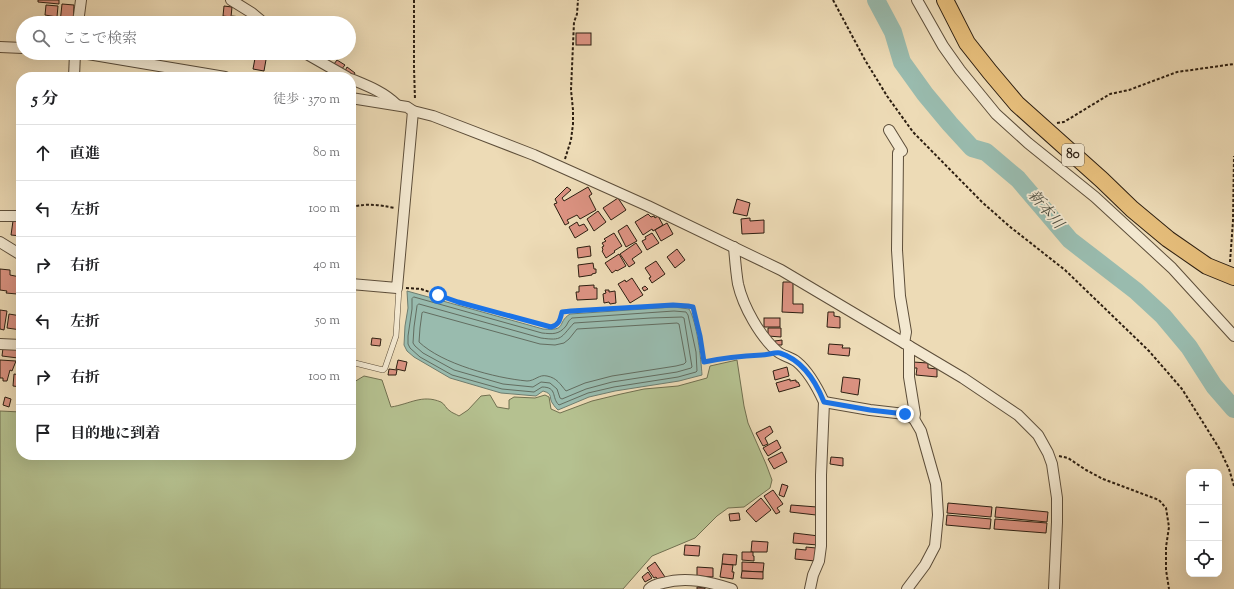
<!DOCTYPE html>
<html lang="ja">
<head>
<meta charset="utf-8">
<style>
	body { margin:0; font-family:"Sorts Mill Goudy","Noto Serif JP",serif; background:#f2f2f2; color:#202124 }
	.controls { position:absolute; right:12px; bottom:12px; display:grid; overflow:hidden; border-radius:8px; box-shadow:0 4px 16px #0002 }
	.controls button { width:36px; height:36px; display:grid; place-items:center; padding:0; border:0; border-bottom:1px solid #e0e0e0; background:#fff; color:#202124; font:20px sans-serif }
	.stop { position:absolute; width:12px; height:12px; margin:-9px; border:3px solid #1a73e8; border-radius:50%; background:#fff }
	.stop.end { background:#1a73e8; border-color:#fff; box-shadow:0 1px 4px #0008 }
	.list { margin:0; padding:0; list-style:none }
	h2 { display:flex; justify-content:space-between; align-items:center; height:52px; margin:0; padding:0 16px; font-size:17px }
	h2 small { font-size:13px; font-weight:400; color:#757577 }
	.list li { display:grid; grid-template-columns:26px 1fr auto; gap:12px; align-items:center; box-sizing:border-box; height:56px; padding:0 16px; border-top:1px solid #e0e0e0 }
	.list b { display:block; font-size:15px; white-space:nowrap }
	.list em { font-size:13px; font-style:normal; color:#757577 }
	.icon { flex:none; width:22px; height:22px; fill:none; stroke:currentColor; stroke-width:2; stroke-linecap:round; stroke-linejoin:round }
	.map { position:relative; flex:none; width:1234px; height:589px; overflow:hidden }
	.search { position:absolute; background:#fff; box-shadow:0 4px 16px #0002; left:16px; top:16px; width:340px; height:44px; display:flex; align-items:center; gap:10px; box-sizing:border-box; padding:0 14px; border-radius:22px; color:#757577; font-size:15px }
	.panel { position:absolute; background:#fff; box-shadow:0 4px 16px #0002; left:16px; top:72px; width:340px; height:388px; border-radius:16px }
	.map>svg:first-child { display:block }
	.green { fill:#b5c190; stroke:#717050 }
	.water { fill:#99bbae; stroke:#6e7d6f }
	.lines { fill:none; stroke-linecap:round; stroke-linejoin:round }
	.shore { stroke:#636d60; stroke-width:1 }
	.river { stroke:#99bbae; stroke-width:18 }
	.building { fill:#db9281; stroke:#2d1f11 }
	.lane-casing { stroke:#5d4e3a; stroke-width:6 }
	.street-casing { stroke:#5d4e3a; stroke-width:12 }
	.primary-casing { stroke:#2d1f11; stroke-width:18 }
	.path { stroke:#2d1f11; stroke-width:2; stroke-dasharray:3 2; stroke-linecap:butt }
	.lane { stroke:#f3e8d0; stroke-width:5 }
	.street { stroke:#f3e8d0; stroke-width:10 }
	.primary { stroke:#e6be7b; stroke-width:16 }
	.route { stroke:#1a73e8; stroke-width:5 }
	.labels { text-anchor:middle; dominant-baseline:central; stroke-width:3.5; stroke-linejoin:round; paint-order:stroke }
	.shield { fill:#f3e8d0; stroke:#685b4a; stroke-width:1 }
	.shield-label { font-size:13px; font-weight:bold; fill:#2d1f11 }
	.water-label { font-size:15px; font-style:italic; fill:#4d4e40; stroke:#f3e8d0 }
</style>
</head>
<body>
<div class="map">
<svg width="1234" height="589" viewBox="0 0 1234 589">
	<rect width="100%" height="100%" fill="#eddbb6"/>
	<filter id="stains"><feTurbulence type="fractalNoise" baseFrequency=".005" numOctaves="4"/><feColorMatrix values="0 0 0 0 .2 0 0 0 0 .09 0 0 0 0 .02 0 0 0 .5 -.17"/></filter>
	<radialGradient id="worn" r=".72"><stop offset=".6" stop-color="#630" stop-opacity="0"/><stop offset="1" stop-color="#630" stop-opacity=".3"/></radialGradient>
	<path class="green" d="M737,360L744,406L748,423L766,464L772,480L770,488L744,507L728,508L717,516L695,538L652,556L623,589H0V411L21,412V455H351V393L354,382L364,376L382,380L391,407C410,404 422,394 441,402C445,404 446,409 450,411C452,413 456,414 459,416L468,410L481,396L490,395L497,407L509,409V400L514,397L535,398L545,395L549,397L551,409L560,413L592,401L621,394L644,389L678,386L707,378L710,366Z"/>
	<path class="water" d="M407,291L543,329C568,331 556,323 570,314L674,307L689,309C697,322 701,359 702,375L679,381L615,391L589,397L558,410C557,409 554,406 553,404C548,398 554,394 543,391L536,396L501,393L450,378L414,357L407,351L404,345L405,326L408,308Z"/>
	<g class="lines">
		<g class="shore">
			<path d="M414,297L542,333C552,334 559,335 566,326C568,323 568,321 572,318L674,311L686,312L688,315L696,352L697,371L696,372L678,377L614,387L588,393L559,405C551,398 558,387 542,387L534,392L502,389L452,375L420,357L410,348L408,344V336L412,309V299Z"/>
			<path d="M419,304L541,338C563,341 560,338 574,323L651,318L682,317L684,318L692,367L691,368L677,372L612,382L586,389L562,399L560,398L557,389L550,383L541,382L533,387L503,384L454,370L423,353L415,346L413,343L414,327L417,306Z"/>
			<path d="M424,312L540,344L555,345L564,343L569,339L577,329L677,323L679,324L686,362L684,364L676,366L612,376L585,383L566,391C560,384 557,378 547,376C539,374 535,381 527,381C495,378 442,364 419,342L420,328L422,313Z"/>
		</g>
		<path class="river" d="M876,0L893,32L902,62L925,94L950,124L972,148L986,152L1018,179L1070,240L1136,291L1163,316L1189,347L1214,386L1234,409"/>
	</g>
	<g class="building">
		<path d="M38,0H59V4L38,2Z"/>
		<path d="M62,4L74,5L73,23H60Z"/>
		<path d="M46,5L58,6L57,17L45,15Z"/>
		<path d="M224,6L232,7L231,17L223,16Z"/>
		<path d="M232,16L241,17V23H227H232Z"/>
		<rect x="576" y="33" width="15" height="12"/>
		<path d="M256,53L267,54L264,71L253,69Z"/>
		<path d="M337,60L345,65L341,70L334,64Z"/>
		<path d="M347,67L355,73L353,77L345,71Z"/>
		<path d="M567,187L571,190L562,198L564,201L588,187L592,194L589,196L596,210L580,219L577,215L567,220L569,223L565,225L554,204L557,203L555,199Z"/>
		<path d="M618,198L626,210L611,220L603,208Z"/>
		<path d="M737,199L750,203L747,216L733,213Z"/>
		<path d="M598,211L606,222L594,231L587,219Z"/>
		<path d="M648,214L651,217L654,216L655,218L658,216L663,225L653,231L652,229L643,235L635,222Z"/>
		<path d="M750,218V221L764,220V233L742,234L741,219Z"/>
		<path d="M13,221L21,222V236L11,235Z"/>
		<path d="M577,222L579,226L584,224L588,230L575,238L569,227Z"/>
		<path d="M667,223L673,234L661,241L655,230Z"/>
		<path d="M627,225L637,241L626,247L618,231Z"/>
		<path d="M614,233L622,246L614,251L615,252L606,258L602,251L603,250L602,247L604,246L602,243L606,241L604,239Z"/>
		<path d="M652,233L659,243L647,250L642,241L646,239L645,237Z"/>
		<path d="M636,243L642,252L632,259L635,263L629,267L620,254Z"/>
		<path d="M590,246L591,256L578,258L577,248Z"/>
		<path d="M677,249L685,260L675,268L667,257Z"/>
		<path d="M619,254L626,266L617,271L616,270L612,273L605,263Z"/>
		<path d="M656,261L665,274L652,283L649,278L651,277L645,268Z"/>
		<path d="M593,263L594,269H596V273L592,274V275L579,277L578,265Z"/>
		<path d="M0,269L10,270V275L20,277L17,294L6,293L7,291L0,290Z"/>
		<path d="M632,278L643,295L630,303L618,284L625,280L626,282Z"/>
		<path d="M783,282H793V304H803V313L782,312Z"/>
		<path d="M594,285V288H597V299L577,300L576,292H579V286Z"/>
		<path d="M645,286L648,289L644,291L642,288Z"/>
		<path d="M605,290H609V292L615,291L616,303L610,304L609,302L604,303L603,294L606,293Z"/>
		<path d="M0,310L7,311L4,330L0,329Z"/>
		<path d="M828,312H834V316L840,317V328L827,327Z"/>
		<path d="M9,314L21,316V330L7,328Z"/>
		<rect x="764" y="318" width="16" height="9"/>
		<path d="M351,326H353L351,347Z"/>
		<path d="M768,328H781V337L768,336Z"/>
		<path d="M372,338L381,339L380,346L371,345Z"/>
		<path d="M782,340V345H775V341Z"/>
		<path d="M829,344L843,345L842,348H850L849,356L828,354Z"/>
		<path d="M3,348L21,350V352L18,358L2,356Z"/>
		<path d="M0,360L16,361L12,371L10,370L7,381H3V378H0Z"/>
		<path d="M398,360L407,362L405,371L396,369Z"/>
		<path d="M913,362L928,363V368L937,369V377L916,375L917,368H912Z"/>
		<path d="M787,367L789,376L775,380L773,371Z"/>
		<path d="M389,369L397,370L396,375H388Z"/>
		<path d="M14,374L21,375V387L13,386Z"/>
		<path d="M843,377L860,379L858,395L841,392Z"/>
		<path d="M790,379V381L796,380V382H798L800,386L779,392L776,383Z"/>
		<path d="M5,397L11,399L9,407L3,405Z"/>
		<path d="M770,426L773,432L765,438L768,444L763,446L756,433Z"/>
		<path d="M777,440L781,448L768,456L763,448Z"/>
		<path d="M782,452L787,462L774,469L768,459Z"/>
		<path d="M831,457L843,458V466L830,464Z"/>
		<path d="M782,484L788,486L784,497L779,495Z"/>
		<path d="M773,490L783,504L777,508L780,512L776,514L764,496Z"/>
		<path d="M761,498L771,510L756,522L746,511Z"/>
		<path d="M948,503L992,507L991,517L947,513Z"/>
		<path d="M791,505L817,507L816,515L790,512Z"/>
		<path d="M996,507L1048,512L1047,522L995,517Z"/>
		<path d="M739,513L740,520L730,521L729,514Z"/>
		<path d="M947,515L991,519L990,529L946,525Z"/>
		<path d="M995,519L1047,523L1046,533L994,529Z"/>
		<path d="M794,533L819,536L818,545L793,543Z"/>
		<path d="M752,541L768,542L767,552H751Z"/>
		<path d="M685,545L700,546L699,556L684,555Z"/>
		<path d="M806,547L816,548L815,561L795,559L796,549L806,550Z"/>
		<path d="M742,552H753V556H754V561L742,560Z"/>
		<path d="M723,554L737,555L736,565L722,564Z"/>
		<path d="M655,562L665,577L659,581L656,577L654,578L647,568Z"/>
		<path d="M742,562L764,563L763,572L742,571Z"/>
		<path d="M722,564L733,565L732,572H734L733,579L720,577Z"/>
		<path d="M697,567L713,568V577L697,576Z"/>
		<path d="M742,571L763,572V579L741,578Z"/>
		<path d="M648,572L652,578L645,582L642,577Z"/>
		<path d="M697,587L705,588V589H697Z"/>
	</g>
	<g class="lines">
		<g class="lane-casing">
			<path id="lane" d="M351,362L383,370L385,368L396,336L399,288"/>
		</g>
		<g class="street-casing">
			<g id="street">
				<path d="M231,0L252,13L264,23"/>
				<path d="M917,0L943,46L960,70L996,114L1028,143L1095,197L1172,268L1234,336"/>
				<path d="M78,23L81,0"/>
				<path d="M0,47L23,48"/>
				<path d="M82,53L225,77"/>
				<path d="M305,53L347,77"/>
				<path d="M74,77L75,53"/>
				<path d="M351,79C368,86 384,92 397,105"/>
				<path d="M351,98L407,107L413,111L433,116L534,155L648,206L781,270L963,378L1018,415L1038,435L1048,453L1052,464L1057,498V522L1054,589"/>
				<path d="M889,130L902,151L898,153L897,250L900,296L906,332L904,343"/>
				<path d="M0,216H21"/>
				<path d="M0,242L21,255"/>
				<path d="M734,247C735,259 736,272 738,284C743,306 760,337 778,352C783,356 791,357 797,362C808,371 818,389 824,402L821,475V546L819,561L813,575L810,589"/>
				<path d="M351,284L397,288L413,111"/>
				<path d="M0,344L21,345"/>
				<path d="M909,346V377L915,414L914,419"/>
				<path d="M824,402L870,410L905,414L914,419L921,431L936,484L938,515L935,546L925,565L907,589"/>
				<path d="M649,589C653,585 658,584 663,583C686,576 710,582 732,589"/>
			</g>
		</g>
		<g class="primary-casing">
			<path id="primary" d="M945,0L967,43L990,72L1017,104L1102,180L1132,209L1168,239L1207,266L1234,277"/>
		</g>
		<g class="path">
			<path d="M414,0V68L415,100"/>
			<path d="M833,0L865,60L887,96L913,132L982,202L1009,226L1065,270L1149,351L1182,389L1204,424L1219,448L1229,469L1234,486"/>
			<path d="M1057,123L1064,122L1110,94L1129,90L1177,72L1234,64"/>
			<path d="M565,159L571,140L573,124V110L571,90L574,22L577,14L578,0"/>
			<path d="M351,207C369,203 378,205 395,208"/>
			<path d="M1230,262L1233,221L1234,156"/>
			<path d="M406,288L421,289L458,302L551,327C559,325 560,320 562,313L571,311L673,305L693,307L700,336L703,362L723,358L766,354"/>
			<path d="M1059,456L1068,458L1086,470L1103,479L1159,500L1166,508L1169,527L1166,547V570L1169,589"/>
		</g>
		<use href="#lane" class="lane"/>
		<use href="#street" class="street"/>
		<use href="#primary" class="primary"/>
	</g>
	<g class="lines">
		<path class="route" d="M438,295L458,302L551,327C559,325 560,320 562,312L571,311L673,305L688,306L693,307L700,336L704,362C723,358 742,356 762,355C767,355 775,352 780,353C802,360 816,382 824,402L870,410L905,414"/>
	</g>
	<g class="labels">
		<rect class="shield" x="1062" y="144" width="22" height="22" rx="3"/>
		<g class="shield-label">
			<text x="1073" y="155">80</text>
		</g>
		<g class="water-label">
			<text transform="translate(1045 210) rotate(50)">新本川</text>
		</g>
	</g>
	<rect width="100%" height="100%" filter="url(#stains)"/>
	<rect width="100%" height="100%" fill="url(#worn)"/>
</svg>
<div class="controls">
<button>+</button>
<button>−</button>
<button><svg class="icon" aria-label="locate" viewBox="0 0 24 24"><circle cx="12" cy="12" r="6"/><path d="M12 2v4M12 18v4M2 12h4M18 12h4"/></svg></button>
</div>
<div class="stop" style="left:438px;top:295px"></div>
<div class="stop end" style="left:905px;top:414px"></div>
<div class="search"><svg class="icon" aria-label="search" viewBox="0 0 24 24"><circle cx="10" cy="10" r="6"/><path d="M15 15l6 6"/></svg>ここで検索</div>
<section class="panel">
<h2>5 分<small>徒歩 · 370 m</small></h2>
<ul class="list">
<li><svg class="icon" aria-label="ahead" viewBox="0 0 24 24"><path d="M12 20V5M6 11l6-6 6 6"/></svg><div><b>直進</b></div><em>80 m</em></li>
<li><svg class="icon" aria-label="left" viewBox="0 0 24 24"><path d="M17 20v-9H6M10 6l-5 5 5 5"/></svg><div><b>左折</b></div><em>100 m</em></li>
<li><svg class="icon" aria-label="right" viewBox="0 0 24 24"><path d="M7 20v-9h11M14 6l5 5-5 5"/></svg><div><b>右折</b></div><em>40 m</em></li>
<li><svg class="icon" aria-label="left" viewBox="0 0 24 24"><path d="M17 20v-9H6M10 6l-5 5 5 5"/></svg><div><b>左折</b></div><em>50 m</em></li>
<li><svg class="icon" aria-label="right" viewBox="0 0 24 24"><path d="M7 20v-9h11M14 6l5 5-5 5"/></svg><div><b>右折</b></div><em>100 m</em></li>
<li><svg class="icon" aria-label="arrive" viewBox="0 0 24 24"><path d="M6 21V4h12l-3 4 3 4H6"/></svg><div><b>目的地に到着</b></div></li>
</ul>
</section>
</div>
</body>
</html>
